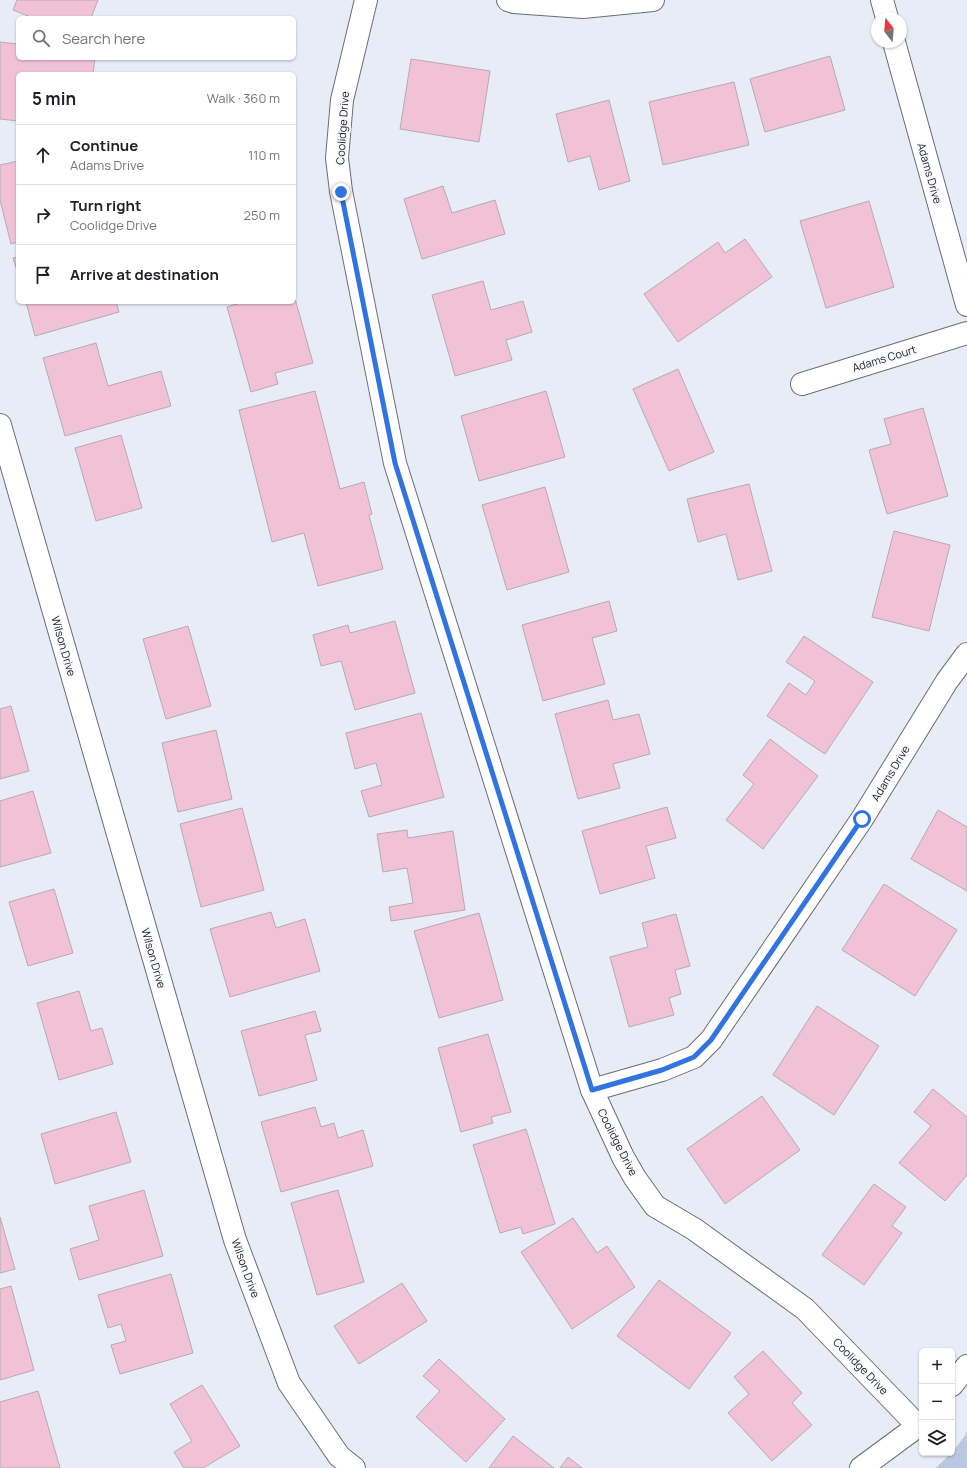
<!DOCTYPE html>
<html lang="en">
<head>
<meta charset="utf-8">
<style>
	body { margin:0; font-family:Manrope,sans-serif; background:#f6f6f6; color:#202124 }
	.controls { position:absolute; right:12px; bottom:12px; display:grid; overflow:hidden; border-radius:6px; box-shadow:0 1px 3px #0004 }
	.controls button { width:36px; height:36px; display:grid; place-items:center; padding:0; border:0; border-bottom:1px solid #e0e0e0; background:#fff; color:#202124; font:20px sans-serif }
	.compass { position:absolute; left:871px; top:12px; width:36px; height:36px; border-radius:50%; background:#fff; box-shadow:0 1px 3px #0004; rotate:344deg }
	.stop { position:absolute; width:12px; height:12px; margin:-9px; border:3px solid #3173e0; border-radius:50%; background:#fff }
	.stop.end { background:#3173e0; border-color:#fff; box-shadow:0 1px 4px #0008 }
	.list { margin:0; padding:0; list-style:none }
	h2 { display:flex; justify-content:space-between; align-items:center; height:52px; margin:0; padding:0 16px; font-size:17px }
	h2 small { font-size:13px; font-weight:400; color:#757577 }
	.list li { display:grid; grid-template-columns:26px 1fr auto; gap:12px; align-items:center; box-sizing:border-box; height:60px; padding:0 16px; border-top:1px solid #e0e0e0 }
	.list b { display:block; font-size:15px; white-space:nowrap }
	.list p { margin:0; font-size:13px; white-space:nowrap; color:#757577 }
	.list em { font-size:13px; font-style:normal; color:#757577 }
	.icon { flex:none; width:22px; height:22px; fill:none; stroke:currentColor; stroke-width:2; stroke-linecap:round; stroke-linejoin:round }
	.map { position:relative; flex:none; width:967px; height:1468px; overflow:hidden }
	.search { position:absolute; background:#fff; box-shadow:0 1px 3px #0004; left:16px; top:16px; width:280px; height:44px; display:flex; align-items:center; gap:10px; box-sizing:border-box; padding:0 14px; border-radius:6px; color:#757577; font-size:15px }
	.panel { position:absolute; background:#fff; box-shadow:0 1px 3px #0004; left:16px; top:72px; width:280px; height:232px; border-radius:6px }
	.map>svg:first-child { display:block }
	.green { fill:#bbc6e1 }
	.building { fill:#f1c2d6; stroke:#b6abaf }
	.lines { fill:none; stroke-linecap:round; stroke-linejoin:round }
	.minor-casing { stroke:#6a6d76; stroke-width:24 }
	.minor { stroke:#fff; stroke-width:22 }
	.route { stroke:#3173e0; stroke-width:5 }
	.labels { text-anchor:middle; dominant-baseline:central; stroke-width:4; stroke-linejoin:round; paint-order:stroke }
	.street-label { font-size:11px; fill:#1b1c20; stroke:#f8fafe }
</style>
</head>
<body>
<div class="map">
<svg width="967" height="1468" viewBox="0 0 967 1468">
	<rect width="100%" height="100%" fill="#e8ecf7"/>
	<path class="green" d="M967,1432V1468H936C948,1456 958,1447 967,1432Z"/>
	<g class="building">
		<path d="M17,0H98L91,18H33L13,10Z"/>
		<path d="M0,42L18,44V58H95L93,74H18V121L0,119Z"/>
		<path d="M830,56L845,110L765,132L750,79Z"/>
		<path d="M411,59L490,71L479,142L400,129Z"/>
		<path d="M734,82L749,145L663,165L649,102Z"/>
		<path d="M609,100L630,181L599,190L590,156L568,162L556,114Z"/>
		<path d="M18,161V242L11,244L0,200V165Z"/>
		<path d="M443,186L452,213L495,200L505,234L422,259L404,199Z"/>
		<path d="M869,201L894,287L826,308L800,221Z"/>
		<path d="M745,239L772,277L678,342L644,294L718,242L725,253Z"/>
		<path d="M18,257V274L13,258Z"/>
		<path d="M483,281L491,310L523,301L532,332L506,340L512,360L455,376L432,295Z"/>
		<path d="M294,295L313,363L275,373L278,384L251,392L227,307L243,302H294Z"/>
		<path d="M26,302H116L119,312L35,336Z"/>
		<path d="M96,343L108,386L161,371L171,406L65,436L43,358Z"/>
		<path d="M678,369L714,452L669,471L633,389Z"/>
		<path d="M315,391L340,489L364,482L372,514L369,515L383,569L318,586L304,533L272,542L239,410Z"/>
		<path d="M546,391L565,457L479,481L461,416Z"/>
		<path d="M923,408L948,496L887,514L869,450L891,444L884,419Z"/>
		<path d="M121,435L142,508L96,521L75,448Z"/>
		<path d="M749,484L772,571L738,580L726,534L698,542L687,499Z"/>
		<path d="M545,487L569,572L507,590L482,505Z"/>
		<path d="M894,531L950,545L929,631L872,617Z"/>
		<path d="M609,601L617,631L592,638L605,684L543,701L522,625Z"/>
		<path d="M395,621L415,693L355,710L341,661L321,666L313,635L348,625L350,633Z"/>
		<path d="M188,626L211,706L166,719L143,639Z"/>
		<path d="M804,636L873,682L825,754L767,716L789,683L806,695L815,681L786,662Z"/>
		<path d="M608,700L613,720L639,714L650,754L613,764L620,788L578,799L555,714Z"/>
		<path d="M11,706L29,771L0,779V709Z"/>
		<path d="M421,713L444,797L369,817L361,791L382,785L376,763L355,769L346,733Z"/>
		<path d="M216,730L232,799L178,812L162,743Z"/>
		<path d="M770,739L818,776L763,849L726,820L754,784L743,775Z"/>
		<path d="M33,791L51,853L0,867V801Z"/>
		<path d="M667,807L676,838L646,846L655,878L600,894L582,831Z"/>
		<path d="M242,808L264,890L201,907L180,824Z"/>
		<path d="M938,810L967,827V891L911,859Z"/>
		<path d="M407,830L408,838L453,831L465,910L391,921L389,907L413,903L407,868L383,872L377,834Z"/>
		<path d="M884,884L957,930L915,996L842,950Z"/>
		<path d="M54,889L73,953L28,966L9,902Z"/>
		<path d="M271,912L276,928L305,919L320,971L230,997L210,929Z"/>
		<path d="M479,913L503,1000L439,1018L414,931Z"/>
		<path d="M676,914L690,966L675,970L681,994L669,998L674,1015L629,1027L610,957L648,947L642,923Z"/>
		<path d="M79,991L91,1031L102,1028L113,1064L59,1080L37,1003Z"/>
		<path d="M817,1006L879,1046L834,1115L773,1075Z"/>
		<path d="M315,1011L321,1031L305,1035L317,1080L259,1096L241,1031Z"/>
		<path d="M488,1034L511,1112L491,1117L493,1123L461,1132L438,1048Z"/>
		<path d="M933,1089L967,1117V1175L945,1201L899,1163L931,1126L914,1112Z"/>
		<path d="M762,1096L800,1150L725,1204L687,1149Z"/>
		<path d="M315,1107L321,1127L334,1123L338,1138L363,1130L373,1166L281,1192L261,1122Z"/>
		<path d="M116,1112L131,1162L55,1184L41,1134Z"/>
		<path d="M526,1129L555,1224L523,1234L521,1227L500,1233L473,1145Z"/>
		<path d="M874,1184L906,1207L892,1226L902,1233L864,1285L822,1255Z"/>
		<path d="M144,1190L163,1256L79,1280L70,1249L99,1240L89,1206Z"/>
		<path d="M338,1190L364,1282L317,1295L291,1203Z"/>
		<path d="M0,1217L15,1269L0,1273Z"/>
		<path d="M573,1218L597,1253L607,1246L635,1287L572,1329L521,1252Z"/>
		<path d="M171,1274L193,1353L120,1374L111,1345L126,1341L121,1324L108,1328L98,1295Z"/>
		<path d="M659,1280L731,1333L689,1389L617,1336Z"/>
		<path d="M402,1283L427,1321L359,1364L334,1326Z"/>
		<path d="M11,1286L34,1370L0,1380V1289Z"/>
		<path d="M763,1351L802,1393L792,1403L812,1425L772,1461L728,1413L749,1394L734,1377Z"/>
		<path d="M439,1359L505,1419L466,1462L416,1417L440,1391L423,1376Z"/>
		<path d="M202,1385L240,1446L203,1468H184L174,1452L192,1441L170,1404Z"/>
		<path d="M38,1391L60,1468H0V1402Z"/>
		<path d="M513,1436L554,1468H489Z"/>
		<path d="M568,1457L582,1468H560Z"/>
	</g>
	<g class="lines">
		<g class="minor-casing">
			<g id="minor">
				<path d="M366,0L342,100L337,158L341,191L395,463L592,1090L623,1157L635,1178L655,1206L694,1229L805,1309L918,1426"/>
				<path d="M508,0L514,2L583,7L653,0"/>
				<path d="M882,0L887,18"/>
				<path d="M894,42L967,305"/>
				<path d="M802,384L967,333"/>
				<path d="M0,425L235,1240L289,1383L339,1456L354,1468"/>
				<path d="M592,1090L662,1070L694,1057L711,1040L862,819L947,681L967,654"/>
				<path d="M952,1385L967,1366"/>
				<path d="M861,1468L918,1426L922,1422"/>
			</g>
		</g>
		<use href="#minor" class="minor"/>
	</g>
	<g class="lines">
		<path class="route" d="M341,192L395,463L592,1090L662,1070L694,1057L711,1040L862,819"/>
	</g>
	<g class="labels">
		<g class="street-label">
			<text transform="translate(342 128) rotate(-86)">Coolidge Drive</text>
			<text transform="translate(930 173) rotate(74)">Adams Drive</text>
			<text transform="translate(884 358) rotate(-17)">Adams Court</text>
			<text transform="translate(64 646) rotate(74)">Wilson Drive</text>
			<text transform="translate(890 773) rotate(-59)">Adams Drive</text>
			<text transform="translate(154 958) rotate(74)">Wilson Drive</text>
			<text transform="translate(618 1142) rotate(63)">Coolidge Drive</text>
			<text transform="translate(246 1268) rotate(70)">Wilson Drive</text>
			<text transform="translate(861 1366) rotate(46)">Coolidge Drive</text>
		</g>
	</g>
</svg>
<div class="controls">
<button>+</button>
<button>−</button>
<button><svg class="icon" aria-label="layers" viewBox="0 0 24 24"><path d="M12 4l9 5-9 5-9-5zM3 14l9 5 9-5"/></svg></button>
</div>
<svg class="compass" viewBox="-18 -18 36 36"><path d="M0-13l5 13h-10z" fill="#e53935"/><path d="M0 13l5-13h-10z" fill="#757577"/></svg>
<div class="stop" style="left:862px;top:819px"></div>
<div class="stop end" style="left:341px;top:192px"></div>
<div class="search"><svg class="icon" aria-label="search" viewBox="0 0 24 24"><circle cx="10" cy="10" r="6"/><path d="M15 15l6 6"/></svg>Search here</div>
<section class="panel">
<h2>5 min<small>Walk · 360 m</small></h2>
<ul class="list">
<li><svg class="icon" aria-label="ahead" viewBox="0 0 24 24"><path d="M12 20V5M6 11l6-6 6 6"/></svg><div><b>Continue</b><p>Adams Drive</p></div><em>110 m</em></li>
<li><svg class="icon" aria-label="right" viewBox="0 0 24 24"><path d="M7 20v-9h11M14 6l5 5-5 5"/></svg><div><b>Turn right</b><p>Coolidge Drive</p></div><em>250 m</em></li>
<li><svg class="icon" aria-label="arrive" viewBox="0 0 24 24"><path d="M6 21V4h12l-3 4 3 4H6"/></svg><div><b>Arrive at destination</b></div></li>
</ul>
</section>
</div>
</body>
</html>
